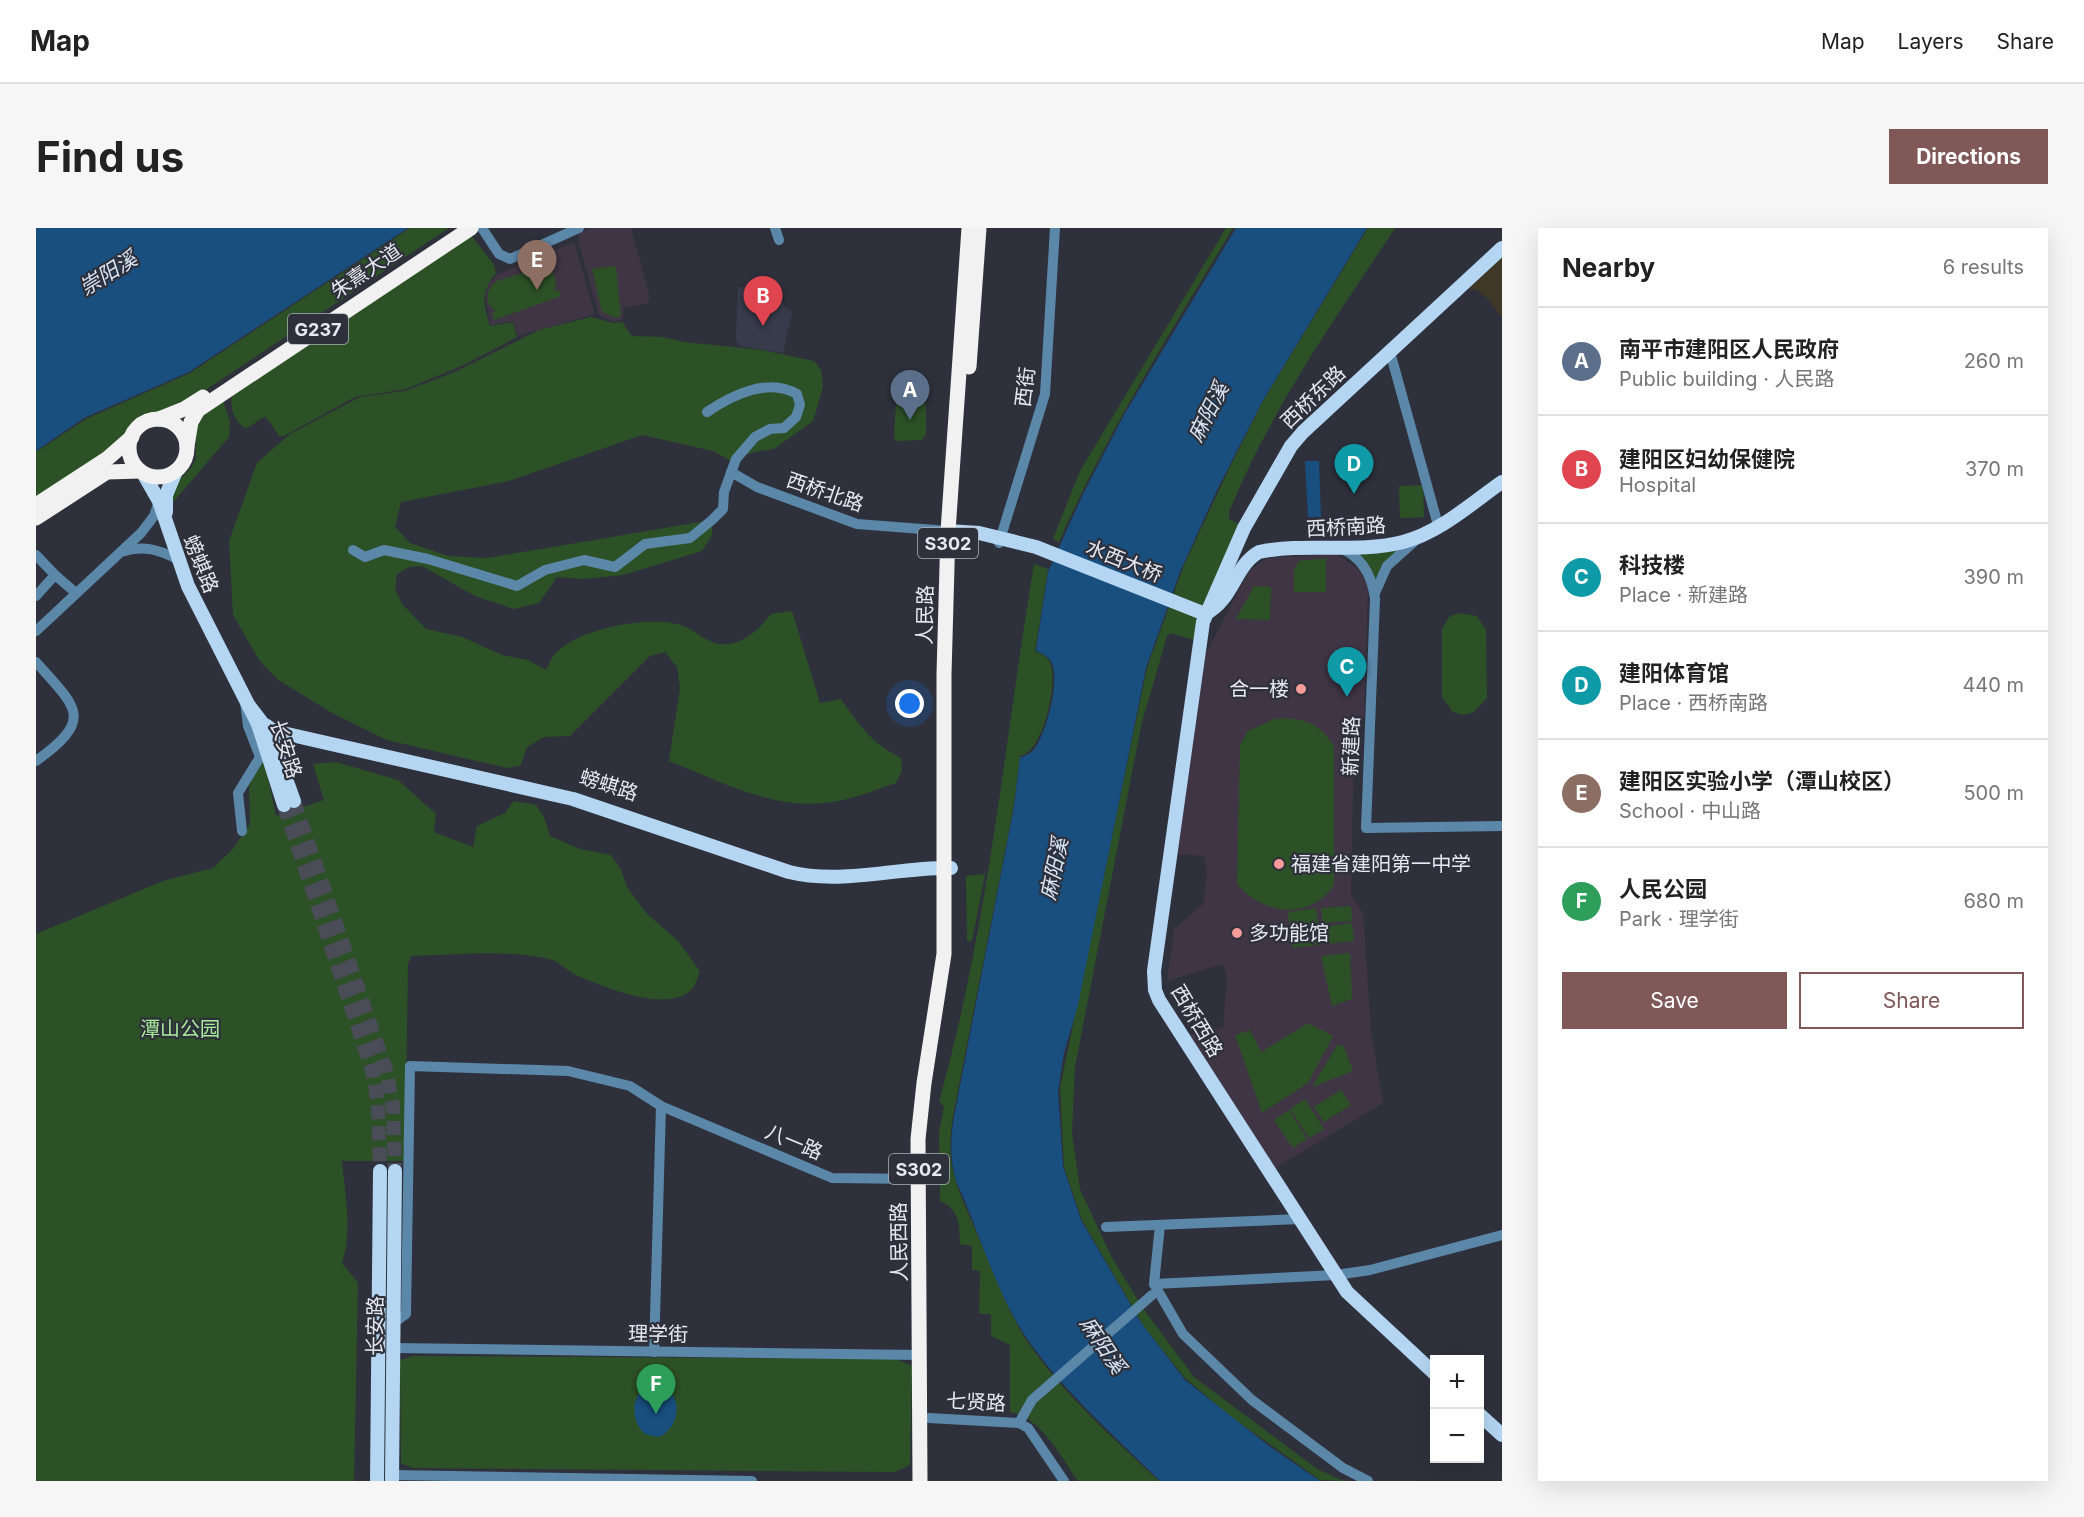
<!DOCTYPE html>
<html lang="en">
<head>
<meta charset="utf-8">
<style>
	body { margin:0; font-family:Inter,"Noto Sans SC",sans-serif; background:#f6f6f6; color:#222 }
	.controls { position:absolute; right:18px; bottom:18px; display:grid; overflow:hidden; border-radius:0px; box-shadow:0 6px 24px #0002 }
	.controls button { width:54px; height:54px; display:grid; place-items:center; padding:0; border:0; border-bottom:2px solid #e0e0e0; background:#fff; color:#222; font:30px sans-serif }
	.you { position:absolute; left:874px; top:476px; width:21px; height:21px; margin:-15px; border:4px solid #fff; border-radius:50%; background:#1a73e8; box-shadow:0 0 0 9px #1a73e833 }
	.badge { display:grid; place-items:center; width:39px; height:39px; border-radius:50%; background:#815858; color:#fff; font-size:20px; font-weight:700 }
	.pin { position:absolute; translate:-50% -50px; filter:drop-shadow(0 2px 3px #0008) }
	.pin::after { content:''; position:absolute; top:32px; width:21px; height:18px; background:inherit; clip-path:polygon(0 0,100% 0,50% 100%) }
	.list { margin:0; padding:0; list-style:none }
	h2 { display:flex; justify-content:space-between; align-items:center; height:78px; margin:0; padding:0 24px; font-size:26px }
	h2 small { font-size:20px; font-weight:400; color:#767676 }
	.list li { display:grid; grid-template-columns:39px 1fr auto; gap:18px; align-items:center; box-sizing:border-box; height:108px; padding:0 24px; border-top:2px solid #e0e0e0 }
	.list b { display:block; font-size:22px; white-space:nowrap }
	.list p { margin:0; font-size:20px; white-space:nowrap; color:#767676 }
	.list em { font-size:20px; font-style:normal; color:#767676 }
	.actions { display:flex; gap:12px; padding:18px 24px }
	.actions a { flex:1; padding:14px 0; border:2px solid #815858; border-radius:0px; text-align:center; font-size:21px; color:#815858 }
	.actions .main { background:#815858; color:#fff }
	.map { position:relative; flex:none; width:1466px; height:1253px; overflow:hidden; border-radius:0px }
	header { display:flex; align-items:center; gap:36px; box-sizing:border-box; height:84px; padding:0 30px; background:#fff; border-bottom:2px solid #e0e0e0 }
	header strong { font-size:28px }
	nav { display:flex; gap:33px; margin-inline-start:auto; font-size:21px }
	.intro { display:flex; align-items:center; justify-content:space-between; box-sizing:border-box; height:144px; padding:0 36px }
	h1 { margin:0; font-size:42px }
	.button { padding:15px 27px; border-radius:0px; background:#815858; color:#fff; font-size:21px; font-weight:700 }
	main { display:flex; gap:36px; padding:0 36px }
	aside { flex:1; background:#fff; border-radius:0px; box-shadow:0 6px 24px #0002 }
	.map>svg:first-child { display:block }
	.commercial { fill:#403827 }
	.built { fill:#383b4b }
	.education { fill:#3f3544 }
	.green { fill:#2d5126 }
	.water { fill:#194f7f }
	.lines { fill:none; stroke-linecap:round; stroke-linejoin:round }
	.major-tunnel { stroke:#4a4c57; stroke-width:14; stroke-dasharray:14 7; stroke-linecap:butt }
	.minor { stroke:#5b87a9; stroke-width:10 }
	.major { stroke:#b4d6f2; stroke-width:14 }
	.highway { stroke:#f1f1f1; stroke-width:15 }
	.poi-dot { fill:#f59b9a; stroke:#2e313c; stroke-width:2 }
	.labels { text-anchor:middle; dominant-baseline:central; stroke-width:4.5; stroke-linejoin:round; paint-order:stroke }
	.shield { fill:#2e313c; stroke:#b0b1ba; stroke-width:1.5 }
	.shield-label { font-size:18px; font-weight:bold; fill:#e7e8f0 }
	.street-label { font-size:20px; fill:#e7e8f0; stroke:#2e313c }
	.poi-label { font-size:20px; fill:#e7e8f0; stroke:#2e313c; text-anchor:start }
	.park-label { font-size:20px; fill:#a7ea99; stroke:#2e313c }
	.water-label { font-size:21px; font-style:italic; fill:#d8e6f5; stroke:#2e313c }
</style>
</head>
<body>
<header>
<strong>Map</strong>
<nav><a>Map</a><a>Layers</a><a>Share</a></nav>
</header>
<div class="intro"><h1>Find us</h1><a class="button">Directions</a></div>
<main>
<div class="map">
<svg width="1466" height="1253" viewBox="0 0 1466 1253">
	<rect width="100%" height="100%" fill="#2e313c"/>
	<path class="commercial" d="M1466,27V90L1452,71L1441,62L1430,60Z"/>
	<path class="built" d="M702,59L745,60L748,78L756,84L747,125L704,118L700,112Z"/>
	<g class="education">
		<path d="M555,0H595L614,70L612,75L587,80V91L578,94L563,87L542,12L543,5Z"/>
		<path d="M538,14L559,86L482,108L477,93L455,97L449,67L452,57L461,47Z"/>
		<path d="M1300,326L1324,342L1332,360L1328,486L1318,523L1315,667L1327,685L1335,803L1347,875L1238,941L1153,807L1187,799L1191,751L1187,736L1131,753L1138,701L1167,676L1171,644L1168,628L1140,626V623L1169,427L1213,343L1231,330Z"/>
	</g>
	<g class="green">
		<path d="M374,0H413L153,173L130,182L105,187L72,222L0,273V224L50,191L154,145Z"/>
		<path d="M1190,0H1197C1136,102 1071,204 1023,314L1017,311L1044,243Z"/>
		<path d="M1332,0H1359C1299,91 1234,182 1193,284V291L1205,297L1159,412L1134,405L1131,408L1105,498L1039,839L1036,905L1044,961L1075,1028L1106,1079L1158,1149L1281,1241L1308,1253L1284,1252L1193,1187L1148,1149L1107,1097L1046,992L1028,939L1024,860L1111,440L1148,337L1192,243L1227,173Z"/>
		<path d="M435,7L458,37L460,45C444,65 447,75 454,98L477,94L481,109L428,137L370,161L319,169L248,208H243L230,189C221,190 218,199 209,200C197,192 193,178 197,164Z"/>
		<path d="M580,38L585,88L580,90L566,84L556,41Z"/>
		<path d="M505,39L518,46L520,55L518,64L523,62L525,68L458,92L456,85L460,83C448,75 449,62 461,53Z"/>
		<path d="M555,89L577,95L586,94L596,108L627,109L648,114L726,122L778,133L785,142L787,159L777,193L738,221L718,224L695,233L677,223L606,207L473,253L365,274L359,299L374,315L412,328L451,330L676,292V307L666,323L587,347L548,351L521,349L503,375L478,381L439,368L386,338L373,339L361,346L359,360L366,376L390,401L426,409L466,427L492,432L510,442C513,437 515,430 519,426C542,400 613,387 645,397C657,401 669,413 682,416C705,419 722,403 735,386L756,383L784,475L805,471C824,498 834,514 865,530L866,542L860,555C838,562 813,573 789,575C735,581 681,552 633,533L644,460L641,439L629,424L614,428L534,508L508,509L491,519L484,538L471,540L351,512L296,485L241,451L223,432L197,387L193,313L221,235L254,206L324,169L369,163L421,143L503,102Z"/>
		<path d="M187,172L194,194L193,209L138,273L135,272L136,259L155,240L160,230L159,198L163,190Z"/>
		<path d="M860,175L890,176V206L886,212L861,213L858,210Z"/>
		<path d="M1387,257L1388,289L1364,290L1363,258Z"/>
		<path d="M1366,317L1339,352L1316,321Z"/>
		<path d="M1290,330V364H1258V342L1263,333Z"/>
		<path d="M998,336L1012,341L999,423C1005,426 1011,428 1014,434C1023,453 1007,525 984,528L977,582L917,888C908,939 922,960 941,1006C956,1040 969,1078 989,1110C1025,1164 1076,1209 1123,1253H1042C1024,1228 1006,1190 974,1184V1117L955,1108V1086H943L944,1043L936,1042V1018L924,1016C923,996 924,982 904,973L903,904L908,879L903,873C953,697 968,516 998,336Z"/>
		<path d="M1218,358L1235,359L1234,392L1200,391Z"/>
		<path d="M1422,385L1441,388L1450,402L1451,470L1438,484L1428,487L1417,484L1406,469V401L1413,389Z"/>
		<path d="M1238,491C1266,489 1282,494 1298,518V657C1274,693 1227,687 1201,656L1204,517L1212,503Z"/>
		<path d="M227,528L240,588L288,572L277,536L300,534L362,552L400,586L398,604L437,619L441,598L469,585L478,573L500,577L508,589L514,608L544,621L575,627L585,642L591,659L611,686L642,713L664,743C662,748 660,756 657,760C634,787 567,759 540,747C531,743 523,733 513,731C469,721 420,727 375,728L372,736L369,933H306C309,967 317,1002 306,1035L322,1055L318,1253H0V706L127,653L177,640L197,621L214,596L213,558Z"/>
		<path d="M949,646L936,713H931L930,648Z"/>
		<path d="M1315,678L1316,693L1287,695L1285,680Z"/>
		<path d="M1280,680L1282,696L1254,700L1252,684Z"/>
		<path d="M1316,695L1318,713L1289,716L1287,699Z"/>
		<path d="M1284,700L1286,716L1257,720L1255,704Z"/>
		<path d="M1314,725L1316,771L1296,778L1285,728Z"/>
		<path d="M1272,795L1297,808L1272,855L1226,885L1199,807L1214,802L1225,824Z"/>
		<path d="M1302,816L1308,819L1317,843L1276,859Z"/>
		<path d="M1305,862L1315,877L1288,894L1278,879Z"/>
		<path d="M1269,871L1288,901L1273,910L1254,881Z"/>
		<path d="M1253,882L1271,911L1257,920L1238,892Z"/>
		<path d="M377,1128L860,1131L876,1138L874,1237L859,1244L377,1240L365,1235L364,1132Z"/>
	</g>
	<g class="water">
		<path d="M0,0H372L153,144L48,190L0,223Z"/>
		<path d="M1200,0H1331L1226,174L1182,260L1144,344L1110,440L1042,777L1028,825L1022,863L1027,938L1045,992L1106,1096L1149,1152L1233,1218L1284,1253H1124C1079,1208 1029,1165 992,1112C961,1068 943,1003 920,953C914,931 914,912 918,889L978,579L984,530C990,527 995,526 999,520C1011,503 1025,451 1015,433C1011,427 1005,426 1000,422L1012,344L1047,266L1088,187Z"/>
		<path d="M1269,233H1283L1285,289H1272Z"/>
		<path d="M619,1156C647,1160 647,1198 623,1209L609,1206C593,1192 594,1160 619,1156Z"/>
	</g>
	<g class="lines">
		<g class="major-tunnel">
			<path d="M258,573L350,842L357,878L359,943"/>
			<path d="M248,577L337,845L342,877L344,943"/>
		</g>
		<g class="minor">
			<path d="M446,0L463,26L474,31L543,0"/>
			<path d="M739,0L743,12"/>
			<path d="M1354,124L1402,297"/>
			<path d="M695,244L721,259L821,296L912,303"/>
			<path d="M963,315L1009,166L1019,0"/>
			<path d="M1303,320C1326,328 1336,348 1339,371L1330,600L1466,598"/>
			<path d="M317,322L329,329L348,322L392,331L481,358L509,342L548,332L579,339L609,316L654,310L676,292L687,281L688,264L700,231L719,209L734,201L748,200L760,189L764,177L761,166C733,149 696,167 671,184"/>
			<path d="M85,324C106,317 122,321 141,331"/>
			<path d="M0,327L19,347"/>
			<path d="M1339,365L1351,338L1380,312"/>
			<path d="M0,368L19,347L40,365"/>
			<path d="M0,403L105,305L118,288L123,273"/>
			<path d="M0,434C42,481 58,491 0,533"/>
			<path d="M206,603L202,565L224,529L212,498L209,474"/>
			<path d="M1124,997L1118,1056L1147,1106L1216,1172L1307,1240L1332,1253"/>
			<path d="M1070,999L1264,991"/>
			<path d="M1118,1056L1300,1047L1334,1042L1466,1007"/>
			<path d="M359,1094L370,1086L374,838L532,843L594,858L625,878L796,950L883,951"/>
			<path d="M358,1120L885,1127"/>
			<path d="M618,1124L625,878"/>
			<path d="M893,1190L983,1195L992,1200L1028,1253"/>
			<path d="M983,1195L996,1172L1116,1067"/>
			<path d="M356,1247L716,1253"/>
		</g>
		<g class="major">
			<path d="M107,245L123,273L152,358L222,496L248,577"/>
			<path d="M130,284V267L140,243"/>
			<path d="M912,303L943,305L1000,319L1169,386"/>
			<path d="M1169,386C1198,371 1198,338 1223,324C1270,314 1321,326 1367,314C1403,305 1436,275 1466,254"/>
			<path d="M214,479L227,496L238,503L537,571L753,644C806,657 861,639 915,640"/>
			<path d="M231,498L258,573"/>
			<path d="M1398,1145L1311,1064L1123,772L1119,762L1118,743L1167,394L1208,300L1255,218L1267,204L1466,20"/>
			<path d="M1444,1187L1466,1207"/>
			<path d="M341,1253L344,943"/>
			<path d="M356,1253L359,943"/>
		</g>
		<g class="highway">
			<path d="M933,139L943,0"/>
			<path d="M123,191L148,181L167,169"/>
			<circle cx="122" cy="220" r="29"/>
			<path d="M151,218L155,194L162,182L435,0"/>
			<path d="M0,277L72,230L96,209"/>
			<path d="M0,290L71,244L104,243"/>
			<path d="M884,1253L882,911L888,855L908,726V446L912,303L933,0"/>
		</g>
	</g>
	<g class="poi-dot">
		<circle cx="1265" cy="461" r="6"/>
		<circle cx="1243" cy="636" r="6"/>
		<circle cx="1201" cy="705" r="6"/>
	</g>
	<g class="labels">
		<g class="shield">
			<rect x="252" y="86" width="60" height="30" rx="4.5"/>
			<rect x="882" y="300" width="60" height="30" rx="4.5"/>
			<rect x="853" y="926" width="60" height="30" rx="4.5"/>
		</g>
		<g class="shield-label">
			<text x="282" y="101">G237</text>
			<text x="912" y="315">S302</text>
			<text x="883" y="941">S302</text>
		</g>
		<g class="street-label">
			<text transform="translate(330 43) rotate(-34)">朱熹大道</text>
			<text transform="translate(989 159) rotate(-83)">西街</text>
			<text transform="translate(1277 169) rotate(-44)">西桥东路</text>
			<text transform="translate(789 264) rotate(19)">西桥北路</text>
			<text transform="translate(1310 299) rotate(-3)">西桥南路</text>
			<text transform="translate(1088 333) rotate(22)">水西大桥</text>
			<text transform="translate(165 336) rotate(68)">螃蜞路</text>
			<text transform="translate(889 387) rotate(-89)">人民路</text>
			<text transform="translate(1315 518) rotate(-88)">新建路</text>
			<text transform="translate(250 521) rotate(72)">长安路</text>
			<text transform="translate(573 557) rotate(18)">螃蜞路</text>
			<text transform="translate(1161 793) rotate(59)">西桥西路</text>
			<text transform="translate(758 914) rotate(23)">八一路</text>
			<text transform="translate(863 1014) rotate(-91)">人民西路</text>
			<text transform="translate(339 1098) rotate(-89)">长安路</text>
			<text transform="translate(622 1106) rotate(1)">理学街</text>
			<text transform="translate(940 1174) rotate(3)">七贤路</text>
		</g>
		<g class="poi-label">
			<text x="1253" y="461" text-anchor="end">合一楼</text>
			<text x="1255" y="636">福建省建阳第一中学</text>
			<text x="1213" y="705">多功能馆</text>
		</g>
		<g class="park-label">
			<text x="144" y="801">潭山公园</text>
		</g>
		<g class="water-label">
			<text transform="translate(72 45) rotate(-32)">崇阳溪</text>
			<text transform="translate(1172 184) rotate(-63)">麻阳溪</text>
			<text transform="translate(1018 641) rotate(-78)">麻阳溪</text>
			<text transform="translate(1067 1117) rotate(56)">麻阳溪</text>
		</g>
	</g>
</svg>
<div class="controls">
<button>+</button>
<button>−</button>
</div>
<div class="you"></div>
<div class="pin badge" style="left:874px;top:192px;background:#5c6f8a">A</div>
<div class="pin badge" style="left:727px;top:98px;background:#e0444e">B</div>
<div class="pin badge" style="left:1311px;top:469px;background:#0f9aa8">C</div>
<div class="pin badge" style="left:1318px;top:266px;background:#0f9aa8">D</div>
<div class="pin badge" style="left:501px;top:62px;background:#8d6e63">E</div>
<div class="pin badge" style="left:620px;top:1186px;background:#2e9e5b">F</div>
</div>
<aside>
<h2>Nearby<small>6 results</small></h2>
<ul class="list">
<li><span class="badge" style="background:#5c6f8a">A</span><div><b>南平市建阳区人民政府</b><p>Public building · 人民路</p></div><em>260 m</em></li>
<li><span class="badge" style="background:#e0444e">B</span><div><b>建阳区妇幼保健院</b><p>Hospital</p></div><em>370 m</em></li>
<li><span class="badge" style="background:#0f9aa8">C</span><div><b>科技楼</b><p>Place · 新建路</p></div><em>390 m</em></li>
<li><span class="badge" style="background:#0f9aa8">D</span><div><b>建阳体育馆</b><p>Place · 西桥南路</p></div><em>440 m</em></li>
<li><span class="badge" style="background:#8d6e63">E</span><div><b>建阳区实验小学（潭山校区）</b><p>School · 中山路</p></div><em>500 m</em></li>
<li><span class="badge" style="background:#2e9e5b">F</span><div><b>人民公园</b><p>Park · 理学街</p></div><em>680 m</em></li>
</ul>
<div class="actions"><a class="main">Save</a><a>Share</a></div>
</aside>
</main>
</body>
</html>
